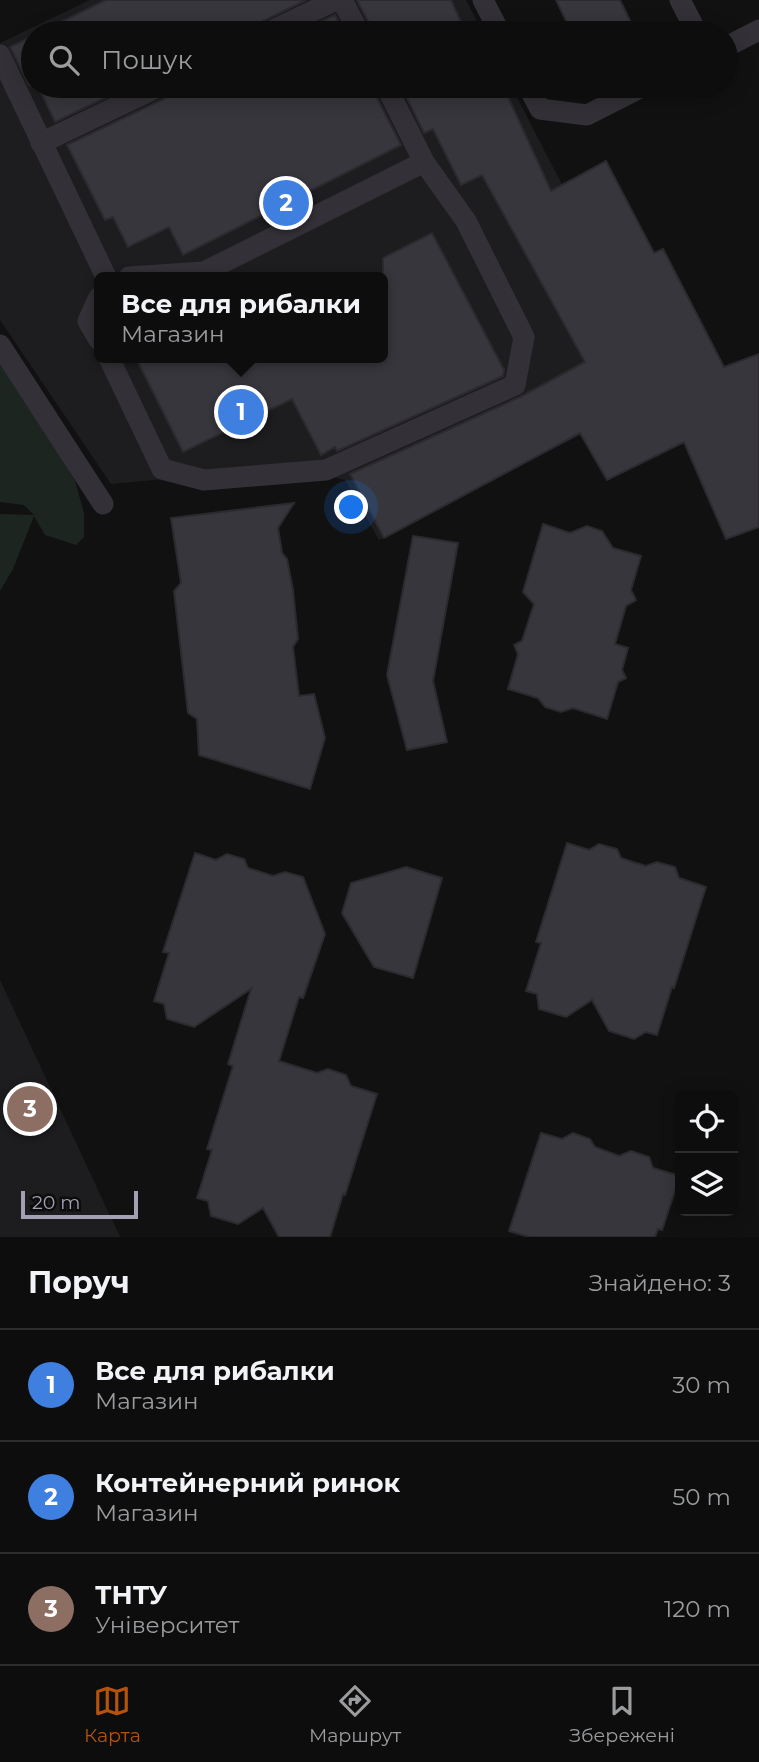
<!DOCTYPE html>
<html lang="uk">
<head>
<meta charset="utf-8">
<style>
	body { margin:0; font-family:Montserrat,sans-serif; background:#161617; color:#f1f3f6 }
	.controls { position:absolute; right:21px; bottom:21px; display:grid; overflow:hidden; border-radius:10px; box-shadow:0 4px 18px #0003 }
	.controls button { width:63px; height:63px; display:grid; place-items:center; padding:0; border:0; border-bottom:2px solid #2d2d2e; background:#0d0d0e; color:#f1f3f6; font:35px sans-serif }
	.scale { position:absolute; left:21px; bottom:18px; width:117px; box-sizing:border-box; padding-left:7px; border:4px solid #a2a1b3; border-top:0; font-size:19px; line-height:24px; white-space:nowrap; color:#a2a1b3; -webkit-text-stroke:5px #0c0c0d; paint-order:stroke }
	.you { position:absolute; left:352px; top:508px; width:24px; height:24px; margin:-18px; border:5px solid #fff; border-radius:50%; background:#1a73e8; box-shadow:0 0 0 10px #1a73e833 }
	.badge { display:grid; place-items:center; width:46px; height:46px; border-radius:50%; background:#b45309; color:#fff; font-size:23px; font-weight:700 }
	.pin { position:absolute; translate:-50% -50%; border:4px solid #fff; box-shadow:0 2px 7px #0006 }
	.popup { position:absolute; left:94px; top:272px; width:294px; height:91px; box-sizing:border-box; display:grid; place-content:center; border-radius:10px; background:#0d0d0e; filter:drop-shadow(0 2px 5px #0005); font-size:23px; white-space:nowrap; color:#9a9c9e }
	.popup b { font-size:26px; color:#f1f3f6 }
	.popup::after { content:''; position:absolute; left:50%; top:100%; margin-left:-14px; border:14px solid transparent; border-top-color:#0d0d0e }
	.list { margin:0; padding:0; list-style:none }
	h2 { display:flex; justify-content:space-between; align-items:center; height:91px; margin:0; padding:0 28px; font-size:30px }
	h2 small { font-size:23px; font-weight:400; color:#9a9c9e }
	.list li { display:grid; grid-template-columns:46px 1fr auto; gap:21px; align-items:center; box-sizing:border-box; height:112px; padding:0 28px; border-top:2px solid #2d2d2e }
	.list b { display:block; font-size:26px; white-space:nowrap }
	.list p { margin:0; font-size:23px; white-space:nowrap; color:#9a9c9e }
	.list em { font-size:23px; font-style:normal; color:#9a9c9e }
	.icon { flex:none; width:38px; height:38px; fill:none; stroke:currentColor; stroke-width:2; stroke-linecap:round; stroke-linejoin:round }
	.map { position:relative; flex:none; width:759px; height:1237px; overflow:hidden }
	.search { position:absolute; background:#0d0d0e; box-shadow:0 4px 18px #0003; left:21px; right:21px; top:21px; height:77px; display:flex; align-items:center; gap:18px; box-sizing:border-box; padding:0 24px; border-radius:38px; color:#9a9c9e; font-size:26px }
	.sheet { height:427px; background:#0d0d0e }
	nav { display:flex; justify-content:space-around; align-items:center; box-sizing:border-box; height:98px; border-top:2px solid #2d2d2e; background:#0d0d0e; font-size:19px; color:#9a9c9e }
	nav a { display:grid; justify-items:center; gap:4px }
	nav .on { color:#b45309 }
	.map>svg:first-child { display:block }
	.built { fill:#1d1d1f; fill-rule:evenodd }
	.green { fill:#1d2521 }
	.building { fill:#37363c; stroke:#2c2a2e; stroke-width:2 }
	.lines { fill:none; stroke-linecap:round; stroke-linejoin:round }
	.service { stroke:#333137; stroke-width:21 }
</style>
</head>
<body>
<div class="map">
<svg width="759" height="1237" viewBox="0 0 759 1237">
	<rect width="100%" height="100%" fill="#111112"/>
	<g class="built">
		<path d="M90,0H466L483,33H33V86H511L668,389L379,540L345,480L296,467L111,484L0,320V43ZM99,277H383V358H99Z"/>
		<path d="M0,980L120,1237H0Z"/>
	</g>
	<path class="green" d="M0,352L75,481L84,513V537L76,545L45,535L34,516L13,569L0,591V514L34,515L24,505L0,502Z"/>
	<g class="building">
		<path d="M106,0H306L261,22L256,26L254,33H38Z"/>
		<path d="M357,0H451L466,33H372L371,27Z"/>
		<path d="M556,0H620L636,33H572Z"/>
		<path d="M335,15L344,33H297Z"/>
		<path d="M33,36V83L29,85L10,47Z"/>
		<path d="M38,86H130L55,122Z"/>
		<path d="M173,86H373L374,92L401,145L183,255L169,227L128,247L113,217L105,220L67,145L166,98L171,93Z"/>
		<path d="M401,86H503L551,191L606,161L654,253L663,249L724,367L759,354V527L726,539L684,442L607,480L580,433L384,538L350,474L520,397L585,362L482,175L461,185L433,129L424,133Z"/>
		<path d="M432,233L504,370L503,376L337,451L335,447L321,455L292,399L183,452L136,358H383V258Z"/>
		<path d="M294,503L278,528L282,553L287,559L293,590L298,639L293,647L299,696L314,694L325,738L310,789L199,755L197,719L188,713L174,591L181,583L171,518Z"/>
		<path d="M543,524L570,533L587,526L602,531L613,548L641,556L631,590L636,600L626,606L615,644L628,648L622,670L626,678L618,682L607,719L573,708L561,712L545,707L538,698L508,689L518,654L514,645L522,641L534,604L523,592Z"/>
		<path d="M413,536L458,543L433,681L447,742L407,750L387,675Z"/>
		<path d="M567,843L589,850L599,844L617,849L621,858L633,862L646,866L657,862L675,867L679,878L706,887L674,988L672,987L657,1035L646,1032L634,1039L609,1031L592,1000L566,1017L539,1009L537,994L526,991L541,943L536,942Z"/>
		<path d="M195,853L216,860L227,854L244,859L248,868L273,876L285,872L303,877L325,934L303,998L299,997L279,1061L317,1073L328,1069L346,1075L351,1086L377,1094L345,1195L343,1194L330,1237H279L263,1208L238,1224L211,1216L208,1201L197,1198L212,1150L207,1149L233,1066L228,1064L251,989L194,1027L167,1019L164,1004L154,1001L169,953L163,952Z"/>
		<path d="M406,867L442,878L413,978L374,967L342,913L351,883Z"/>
		<path d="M541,1133L562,1139L573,1133L590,1139L595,1147L619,1156L631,1151L649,1157L653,1168L680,1176L662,1230L658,1229L655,1237H529L509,1231Z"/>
	</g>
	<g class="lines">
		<g class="service">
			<path d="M342,0L359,33"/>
			<path d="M483,0L500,33"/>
			<path d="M680,0L697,33"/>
			<path d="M267,33L336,0"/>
			<path d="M726,47L759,30"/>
			<path d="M0,55L106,277"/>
			<path d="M528,86L540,109L587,115L644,86"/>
			<path d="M41,143L160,86"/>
			<path d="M129,277L204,272L424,162L386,86"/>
			<path d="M99,297L88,321L99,340"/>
			<path d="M0,345L103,504"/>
			<path d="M109,358L162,469L204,480L326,470L515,385L524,337L466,221L424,162"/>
		</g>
	</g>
</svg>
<div class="controls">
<button><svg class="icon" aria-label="locate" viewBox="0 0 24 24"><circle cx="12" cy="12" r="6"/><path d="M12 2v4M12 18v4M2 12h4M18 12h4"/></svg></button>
<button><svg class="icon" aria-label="layers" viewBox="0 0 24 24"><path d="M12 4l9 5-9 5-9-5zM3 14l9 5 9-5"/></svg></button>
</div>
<div class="scale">20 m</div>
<div class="you"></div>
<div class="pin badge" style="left:241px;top:412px;background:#3f7fe0">1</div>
<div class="popup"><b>Все для рибалки</b>Магазин</div>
<div class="pin badge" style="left:286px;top:203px;background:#3f7fe0">2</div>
<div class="pin badge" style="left:30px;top:1109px;background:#8d6e63">3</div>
<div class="search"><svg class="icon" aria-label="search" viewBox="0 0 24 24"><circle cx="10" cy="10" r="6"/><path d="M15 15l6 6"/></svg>Пошук</div>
</div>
<section class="sheet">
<h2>Поруч<small>Знайдено: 3</small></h2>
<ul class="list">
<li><span class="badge" style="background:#3f7fe0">1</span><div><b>Все для рибалки</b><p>Магазин</p></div><em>30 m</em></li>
<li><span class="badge" style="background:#3f7fe0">2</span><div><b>Контейнерний ринок</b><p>Магазин</p></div><em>50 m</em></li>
<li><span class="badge" style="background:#8d6e63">3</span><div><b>ТНТУ</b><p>Університет</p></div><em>120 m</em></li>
</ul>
</section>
<nav>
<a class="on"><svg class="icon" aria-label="map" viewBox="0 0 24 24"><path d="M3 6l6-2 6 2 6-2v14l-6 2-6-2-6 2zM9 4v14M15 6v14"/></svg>Карта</a>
<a><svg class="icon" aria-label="directions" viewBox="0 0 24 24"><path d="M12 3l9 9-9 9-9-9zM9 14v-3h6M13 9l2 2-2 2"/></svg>Маршрут</a>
<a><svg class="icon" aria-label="saved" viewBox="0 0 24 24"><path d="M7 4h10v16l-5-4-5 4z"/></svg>Збережені</a>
</nav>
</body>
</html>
